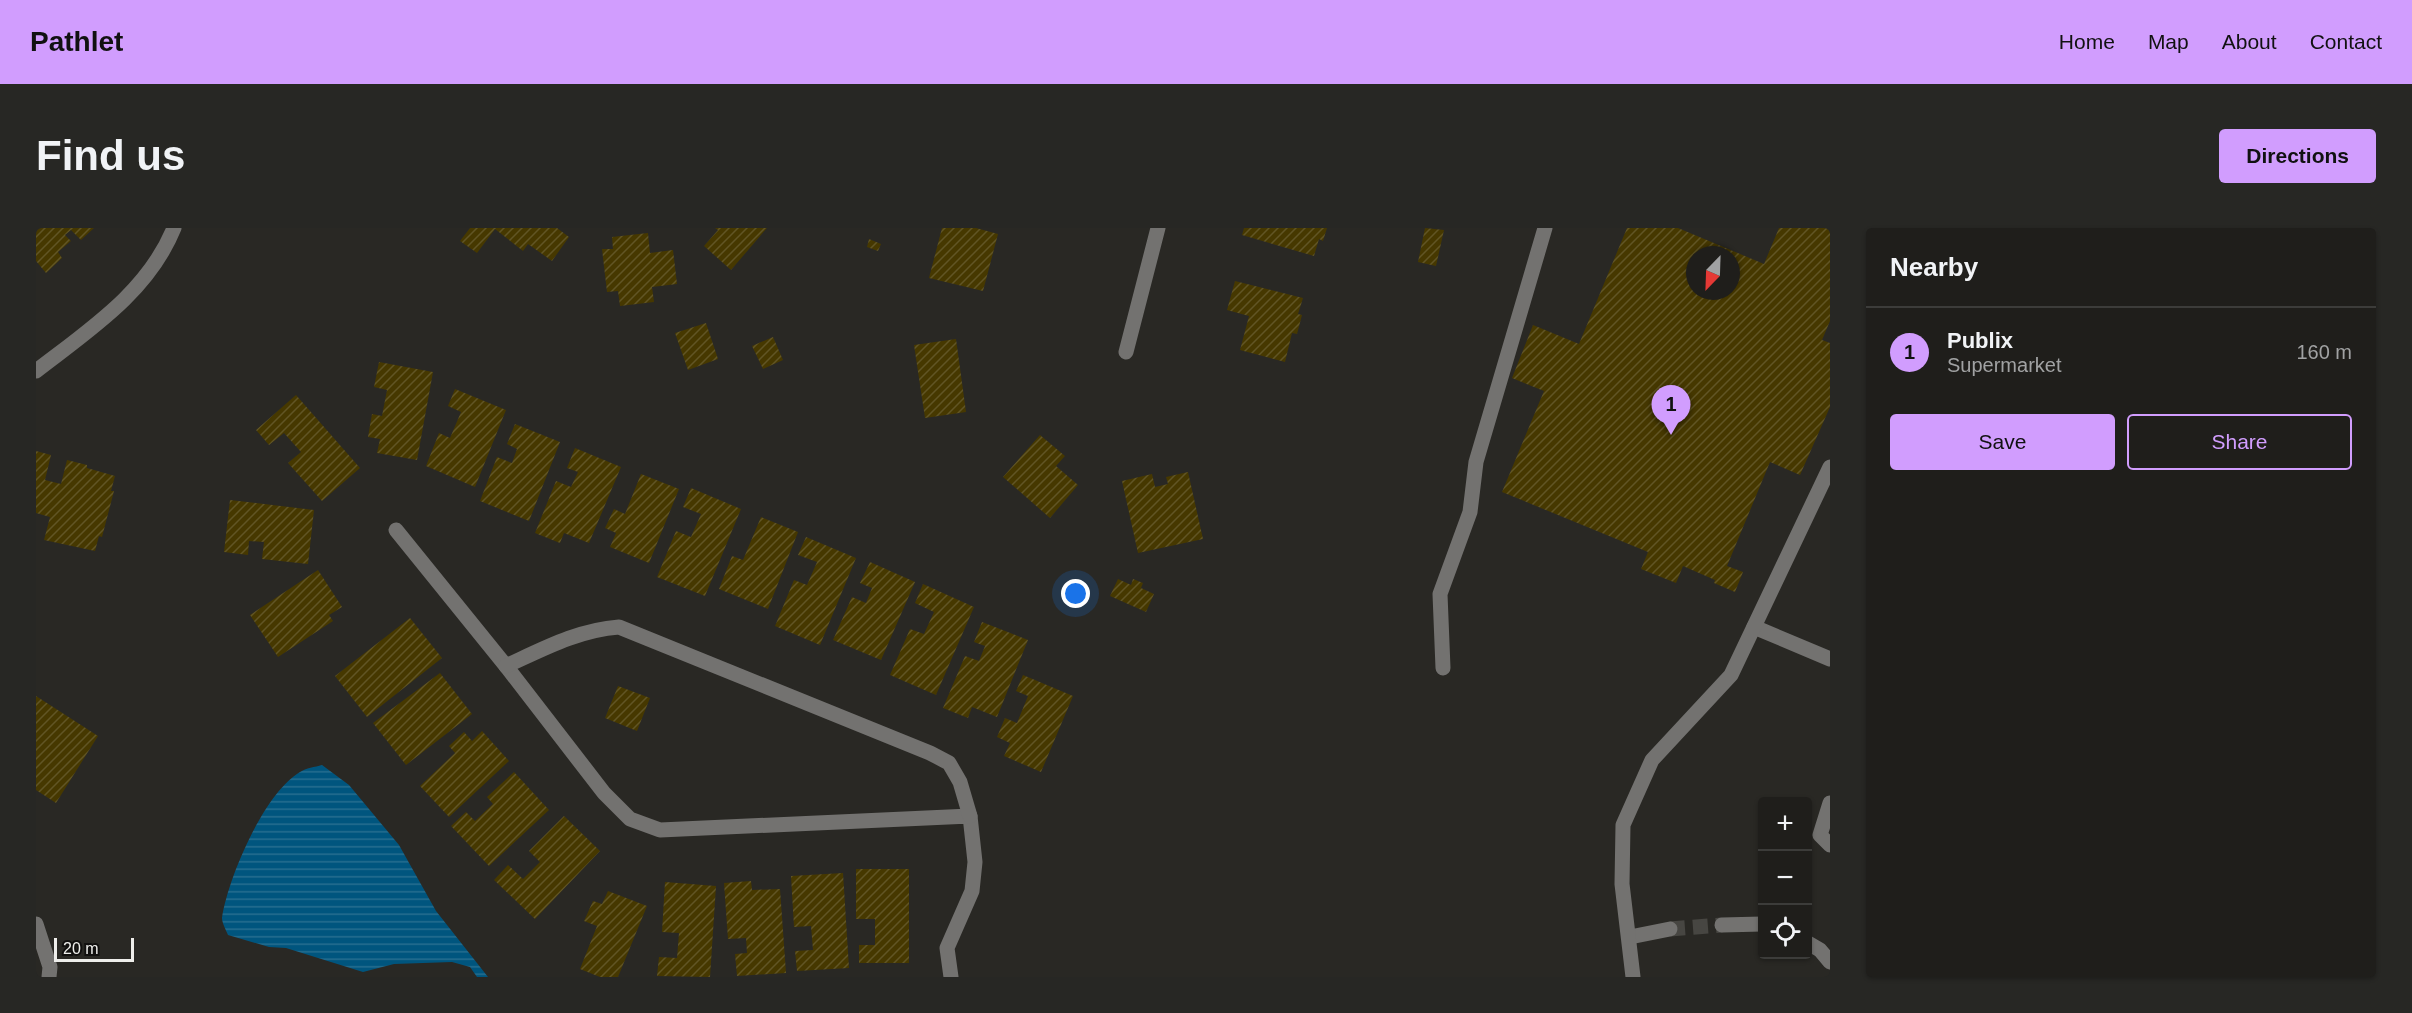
<!DOCTYPE html>
<html lang="en">
<head>
<meta charset="utf-8">
<style>
	body { margin:0; font-family:Arial,sans-serif; background:#272724; color:#f1f3f6 }
	.controls { position:absolute; right:18px; bottom:18px; display:grid; overflow:hidden; border-radius:6px; box-shadow:0 2px 4px #0004 }
	.controls button { width:54px; height:54px; display:grid; place-items:center; padding:0; border:0; border-bottom:2px solid #3c3c3a; background:#1f1e1b; color:#f1f3f6; font:30px sans-serif }
	.compass { position:absolute; left:1650px; top:18px; width:54px; height:54px; border-radius:50%; background:#1f1e1b; box-shadow:0 2px 4px #0004; rotate:203deg }
	.scale { position:absolute; left:18px; bottom:15px; width:80px; box-sizing:border-box; padding-left:6px; border:3px solid #eeeeeb; border-top:0; font-size:16px; line-height:21px; white-space:nowrap; color:#eeeeeb; -webkit-text-stroke:4px #11100f; paint-order:stroke }
	.you { position:absolute; left:1040px; top:366px; width:21px; height:21px; margin:-15px; border:4px solid #fff; border-radius:50%; background:#1a73e8; box-shadow:0 0 0 9px #1a73e833 }
	.badge { display:grid; place-items:center; width:39px; height:39px; border-radius:50%; background:#d19dfe; color:#111; font-size:20px; font-weight:700 }
	.pin { position:absolute; translate:-50% -50px; filter:drop-shadow(0 2px 3px #0008) }
	.pin::after { content:''; position:absolute; top:32px; width:21px; height:18px; background:inherit; clip-path:polygon(0 0,100% 0,50% 100%) }
	.list { margin:0; padding:0; list-style:none }
	h2 { display:flex; justify-content:space-between; align-items:center; height:78px; margin:0; padding:0 24px; font-size:26px }
	h2 small { font-size:20px; font-weight:400; color:#a1a2a3 }
	.list li { display:grid; grid-template-columns:39px 1fr auto; gap:18px; align-items:center; box-sizing:border-box; height:90px; padding:0 24px; border-top:2px solid #3c3c3a }
	.list b { display:block; font-size:22px; white-space:nowrap }
	.list p { margin:0; font-size:20px; white-space:nowrap; color:#a1a2a3 }
	.list em { font-size:20px; font-style:normal; color:#a1a2a3 }
	.actions { display:flex; gap:12px; padding:18px 24px }
	.actions a { flex:1; padding:14px 0; border:2px solid #d19dfe; border-radius:6px; text-align:center; font-size:21px; color:#d19dfe }
	.actions .main { background:#d19dfe; color:#111 }
	.icon { flex:none; width:33px; height:33px; fill:none; stroke:currentColor; stroke-width:2; stroke-linecap:round; stroke-linejoin:round }
	.map { position:relative; flex:none; width:1794px; height:749px; overflow:hidden; border-radius:6px }
	header { display:flex; align-items:center; gap:36px; box-sizing:border-box; height:84px; padding:0 30px; background:#d19dfe; color:#111 }
	header strong { font-size:28px }
	nav { display:flex; gap:33px; margin-inline-start:auto; font-size:21px }
	.intro { display:flex; align-items:center; justify-content:space-between; box-sizing:border-box; height:144px; padding:0 36px }
	h1 { margin:0; font-size:42px }
	.button { padding:15px 27px; border-radius:6px; background:#d19dfe; color:#111; font-size:21px; font-weight:700 }
	main { display:flex; gap:36px; padding:0 36px }
	aside { flex:1; background:#1f1e1b; border-radius:6px; box-shadow:0 2px 4px #0004 }
	.map>svg:first-child { display:block }
	.water { fill:url(#water-rules) }
	.building { fill:url(#building-hatch); fill-rule:evenodd }
	.lines { fill:none; stroke-linecap:round; stroke-linejoin:round }
	.minor-tunnel { stroke:#474642; stroke-width:15; stroke-dasharray:15 8; stroke-linecap:butt }
	.minor { stroke:#737270; stroke-width:15 }
</style>
</head>
<body>
<header>
<strong>Pathlet</strong>
<nav><a>Home</a><a>Map</a><a>About</a><a>Contact</a></nav>
</header>
<div class="intro"><h1>Find us</h1><a class="button">Directions</a></div>
<main>
<div class="map">
<svg width="1794" height="749" viewBox="0 0 1794 749">
	<defs>
		<pattern id="water-rules" width="6" height="5" patternUnits="userSpaceOnUse" patternTransform="scale(1.5)"><rect width="6" height="5" fill="#00557e"/><path d="M0 2.5h6" fill="none" stroke="#266e90"/></pattern>
		<pattern id="building-hatch" width="6" height="6" patternUnits="userSpaceOnUse" patternTransform="scale(1.5)"><rect width="6" height="6" fill="#463800"/><path d="M-1 1l2-2M0 6l6-6M5 7l2-2" fill="none" stroke="#615525"/></pattern>
	</defs>
	<rect width="100%" height="100%" fill="#292824"/>
	<path class="water" d="M286,537L313,557L363,617L400,683L452,749H441L434,739L416,734L358,736L327,744L250,720L233,719L192,707C190,702 186,695 186,690C192,650 228,565 264,544C270,540 279,539 286,537Z"/>
	<g class="building">
		<path d="M0,0H58L45,12L35,2L29,7L35,13L22,24L26,30L10,45L0,33Z"/>
		<path d="M434,0H521L533,9L516,33L492,16L487,23L459,1L441,25L424,13Z"/>
		<path d="M679,0H731L695,42L668,18L682,2Z"/>
		<path d="M906,0H940L962,6L947,63L893,50Z"/>
		<path d="M1208,0H1291L1287,13L1283,11L1278,28L1206,7Z"/>
		<path d="M1389,0L1408,2L1400,38L1382,34Z"/>
		<path d="M1591,0H1642L1728,36L1743,0H1794V93L1786,112L1794,115V179L1764,247L1734,234L1691,338L1707,344L1699,364L1678,355L1679,352L1647,338L1640,355L1605,341L1612,324L1466,264L1508,163L1476,150L1497,97L1543,116ZM1659,27H1695V63H1659Z"/>
		<path d="M612,5L614,25L637,22L641,56L616,59L618,74L584,78L582,63L571,64L566,21H577L576,9Z"/>
		<path d="M833,11L845,16L842,23L831,19Z"/>
		<path d="M1199,53L1267,70L1262,86L1266,87L1261,106L1256,105L1249,134L1204,122L1213,88L1191,82Z"/>
		<path d="M670,95L682,131L652,142L639,105Z"/>
		<path d="M737,109L747,132L727,141L716,118Z"/>
		<path d="M920,111L930,184L889,190L878,117Z"/>
		<path d="M343,134L397,144L381,232L341,225L344,211L332,209L336,186L346,188L351,162L338,159Z"/>
		<path d="M419,161L470,182L439,259L390,238L403,205L414,210L425,184L412,178Z"/>
		<path d="M260,167L324,240L286,273L252,235L265,224L248,205L233,217L220,202Z"/>
		<path d="M479,196L524,214L493,293L444,273L461,229L476,235L481,221L471,216Z"/>
		<path d="M1004,207L1029,228L1020,238L1042,257L1014,290L967,249Z"/>
		<path d="M539,220L585,239L553,315L528,305L524,315L499,305L520,253L535,259L542,244L531,240Z"/>
		<path d="M0,223L15,227L9,252L25,256L31,232L51,237V240L79,248L75,263H78L66,309L63,308L59,323L8,312L14,289L0,285Z"/>
		<path d="M1152,244L1167,311L1102,325L1086,253L1116,246L1119,259L1132,256L1130,249Z"/>
		<path d="M605,246L643,261L613,335L574,319L580,305L569,300L578,281L589,286Z"/>
		<path d="M655,260L705,281L669,368L621,349L640,303L655,309L665,286L647,279Z"/>
		<path d="M194,272L278,282L272,336L226,331L228,314L213,313L212,327L188,324Z"/>
		<path d="M725,289L762,304L732,381L683,361L696,328L707,332Z"/>
		<path d="M770,309L820,330L784,417L739,398L758,352L771,357L781,334L762,327Z"/>
		<path d="M834,334L879,354L845,432L797,412L816,369L830,375L836,360L824,355Z"/>
		<path d="M282,342L306,379L293,387L297,393L242,429L214,387Z"/>
		<path d="M1082,351L1095,357L1097,351L1107,355L1105,360L1118,366L1110,384L1074,368Z"/>
		<path d="M887,356L938,379L900,467L854,447L874,401L888,406L898,384L879,375Z"/>
		<path d="M374,390L406,430L331,489L299,448Z"/>
		<path d="M946,394L992,412L961,489L936,479L932,490L907,480L929,428L943,433L949,418L938,414Z"/>
		<path d="M404,445L436,486L370,537L337,495Z"/>
		<path d="M987,447L1037,468L1005,544L968,528L974,515L961,509L969,490L981,495L992,468L980,463Z"/>
		<path d="M582,458L614,470L601,503L569,490Z"/>
		<path d="M0,468L62,508L20,575L0,562Z"/>
		<path d="M446,503L473,533L413,589L384,558L419,525L413,518L428,504L436,513Z"/>
		<path d="M478,544L513,582L453,638L415,598L430,584L439,593L457,576L451,569Z"/>
		<path d="M528,588L564,623L499,691L458,652L472,637L487,651L504,634L493,623Z"/>
		<path d="M820,641H873V735H823V717H839V691H820Z"/>
		<path d="M807,645L813,740L761,743L759,723L777,722L775,698L758,699L755,648Z"/>
		<path d="M715,653L716,662L744,661L750,745L701,748L699,726L711,725L710,710L692,711L688,655Z"/>
		<path d="M629,654L680,658L674,749L621,748L623,729L641,730L643,705L626,704Z"/>
		<path d="M572,663L611,678L582,749H564L544,741L561,698L548,693L557,673L566,676Z"/>
	</g>
	<g class="lines">
		<path class="minor-tunnel" d="M1634,701L1686,697"/>
		<g class="minor">
			<path d="M1090,124L1122,0"/>
			<path d="M0,143C53,102 112,64 138,0"/>
			<path d="M360,302L470,438L568,565L594,591L624,602L934,588L939,634L936,663L911,720L915,749"/>
			<path d="M1718,399L1794,431"/>
			<path d="M470,438C507,421 542,402 583,399L894,525L913,535L924,554L934,588"/>
			<path d="M1407,440L1404,366L1434,284L1440,234L1509,0"/>
			<path d="M1794,575L1784,607L1794,617"/>
			<path d="M0,696L14,739L13,749"/>
			<path d="M1686,697L1726,696"/>
			<path d="M1594,709L1634,701"/>
			<path d="M1772,715L1784,722L1794,734"/>
			<path d="M1597,749L1586,656L1587,597L1616,532L1695,447L1794,239"/>
		</g>
	</g>
</svg>
<div class="controls">
<button>+</button>
<button>−</button>
<button><svg class="icon" aria-label="locate" viewBox="0 0 24 24"><circle cx="12" cy="12" r="6"/><path d="M12 2v4M12 18v4M2 12h4M18 12h4"/></svg></button>
</div>
<svg class="compass" viewBox="-18 -18 36 36"><path d="M0-13l5 13h-10z" fill="#e53935"/><path d="M0 13l5-13h-10z" fill="#a1a2a3"/></svg>
<div class="scale">20 m</div>
<div class="you"></div>
<div class="pin badge" style="left:1635px;top:207px">1</div>
</div>
<aside>
<h2>Nearby<small></small></h2>
<ul class="list">
<li><span class="badge">1</span><div><b>Publix</b><p>Supermarket</p></div><em>160 m</em></li>
</ul>
<div class="actions"><a class="main">Save</a><a>Share</a></div>
</aside>
</main>
</body>
</html>
